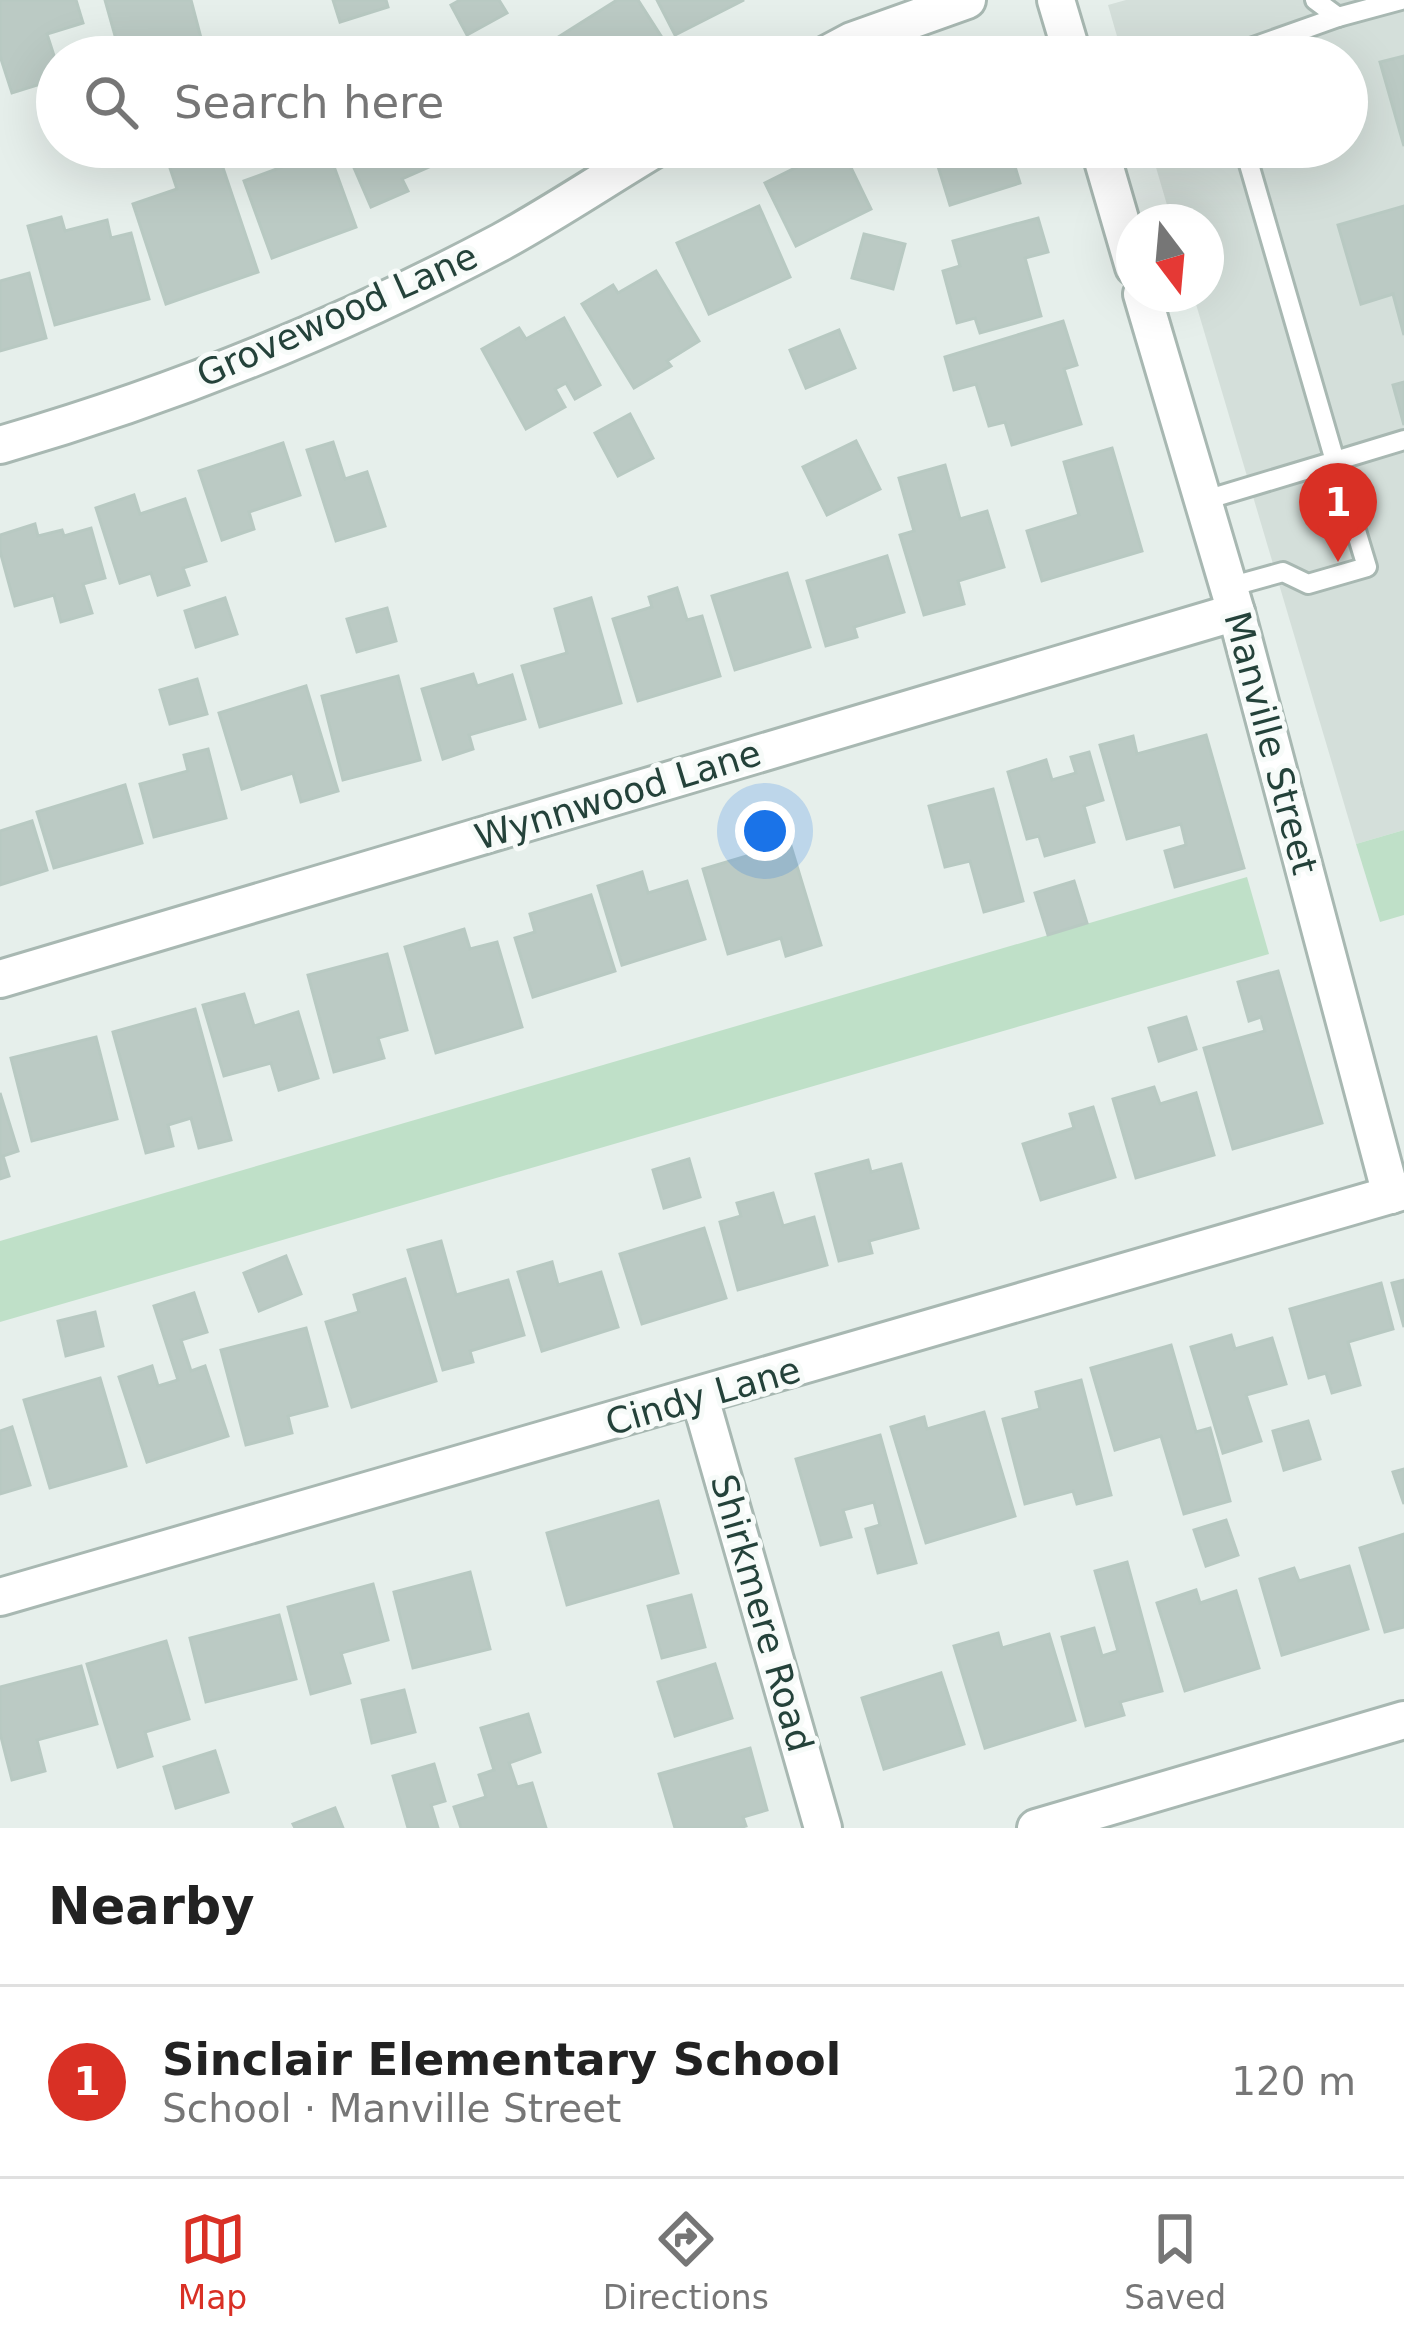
<!DOCTYPE html>
<html lang="en">
<head>
<meta charset="utf-8">
<style>
	body { margin:0; font-family:"DejaVu Sans",sans-serif; background:#f6f6f6; color:#222 }
	.compass { position:absolute; left:1116px; top:204px; width:108px; height:108px; border-radius:50%; background:#fff; box-shadow:0 12px 48px #0002; rotate:164deg }
	.you { position:absolute; left:765px; top:831px; width:42px; height:42px; margin:-30px; border:9px solid #fff; border-radius:50%; background:#1a73e8; box-shadow:0 0 0 18px #1a73e833 }
	.badge { display:grid; place-items:center; width:78px; height:78px; border-radius:50%; background:#d93025; color:#fff; font-size:39px; font-weight:700 }
	.pin { position:absolute; translate:-50% -99px; filter:drop-shadow(0 3px 6px #0008) }
	.pin::after { content:''; position:absolute; top:63px; width:42px; height:36px; background:inherit; clip-path:polygon(0 0,100% 0,50% 100%) }
	.list { margin:0; padding:0; list-style:none }
	h2 { display:flex; justify-content:space-between; align-items:center; height:156px; margin:0; padding:0 48px; font-size:51px }
	h2 small { font-size:39px; font-weight:400; color:#767676 }
	.list li { display:grid; grid-template-columns:78px 1fr auto; gap:36px; align-items:center; box-sizing:border-box; height:192px; padding:0 48px; border-top:3px solid #e0e0e0 }
	.list b { display:block; font-size:45px; white-space:nowrap }
	.list p { margin:0; font-size:39px; white-space:nowrap; color:#767676 }
	.list em { font-size:39px; font-style:normal; color:#767676 }
	.icon { flex:none; width:66px; height:66px; fill:none; stroke:currentColor; stroke-width:2; stroke-linecap:round; stroke-linejoin:round }
	.map { position:relative; flex:none; width:1404px; height:1828px; overflow:hidden }
	.search { position:absolute; background:#fff; box-shadow:0 12px 48px #0002; left:36px; right:36px; top:36px; height:132px; display:flex; align-items:center; gap:30px; box-sizing:border-box; padding:0 42px; border-radius:66px; color:#767676; font-size:45px }
	.sheet { height:348px; background:#fff }
	nav { display:flex; justify-content:space-around; align-items:center; box-sizing:border-box; height:168px; border-top:3px solid #e0e0e0; background:#fff; font-size:33px; color:#767676 }
	nav a { display:grid; justify-items:center; gap:6px }
	nav .on { color:#d93025 }
	.map>svg:first-child { display:block }
	.built { fill:#d4dfda }
	.green { fill:#bfe0c8 }
	.building { fill:#bbcac4; stroke:#b8c9c2; stroke-width:3 }
	.lines { fill:none; stroke-linecap:round; stroke-linejoin:round }
	.lane-casing { stroke:#a8b8b2; stroke-width:24 }
	.street-casing { stroke:#a8b8b2; stroke-width:42 }
	.lane { stroke:#fff; stroke-width:18 }
	.street { stroke:#fff; stroke-width:36 }
	.labels { text-anchor:middle; dominant-baseline:central; stroke-width:10; stroke-linejoin:round; paint-order:stroke }
	.street-label { font-size:36px; fill:#24423a; stroke:#f7fbf9 }
</style>
</head>
<body>
<div class="map">
<svg width="1404" height="1828" viewBox="0 0 1404 1828">
	<rect width="100%" height="100%" fill="#e6efeb"/>
	<path class="built" d="M1126,0H1404V830L1356,844L1193,294H1206V222H1172L1150,147H1347V57H1123L1108,5Z"/>
	<g class="green">
		<path d="M1404,830V915L1380,922L1356,844Z"/>
		<path d="M1247,877L1269,954L0,1322V1241Z"/>
	</g>
	<g class="building">
		<path d="M0,0H76L83,23L47,34L57,65V79L12,93L0,56Z"/>
		<path d="M105,0H191L206,57H121Z"/>
		<path d="M333,0H386L388,7L340,22Z"/>
		<path d="M460,0H499L507,13L467,35L451,5Z"/>
		<path d="M617,0H638L663,39L634,57H547L541,48Z"/>
		<path d="M657,0H744L675,35Z"/>
		<path d="M1404,56V146L1380,62Z"/>
		<path d="M163,147H216L258,272L166,304L133,204L177,189Z"/>
		<path d="M345,147H450L454,156L402,179L408,191L371,207Z"/>
		<path d="M460,147H499L466,161Z"/>
		<path d="M837,147H841L871,209L796,246L765,183Z"/>
		<path d="M932,147H1009L1020,183L950,205Z"/>
		<path d="M328,150L356,227L272,258L244,181Z"/>
		<path d="M759,206L790,277L709,314L677,243Z"/>
		<path d="M1404,206V335L1393,294L1361,304L1338,225Z"/>
		<path d="M61,217L65,231L107,220L111,238L131,233L149,299L55,325L28,226Z"/>
		<path d="M1038,218L1048,252L1025,258L1041,316L980,333L975,318L957,323L943,271L960,266L953,241Z"/>
		<path d="M864,234L905,244L893,289L852,278Z"/>
		<path d="M656,271L699,341L667,361L671,366L634,388L582,304L613,285L618,293Z"/>
		<path d="M29,273L46,338L0,351V281Z"/>
		<path d="M564,318L600,385L575,399L566,383L555,389L565,407L526,429L482,349L519,328L526,339Z"/>
		<path d="M1063,321L1077,365L1064,369L1081,424L1012,445L1005,422L989,426L976,384L954,390L945,357Z"/>
		<path d="M839,330L855,368L806,388L790,350Z"/>
		<path d="M1404,382V425L1393,385Z"/>
		<path d="M630,414L653,458L618,476L595,433Z"/>
		<path d="M856,441L880,489L827,515L803,467Z"/>
		<path d="M333,442L345,479L367,472L385,526L336,541L307,450Z"/>
		<path d="M283,443L300,495L249,512L254,529L222,540L199,471Z"/>
		<path d="M1112,448L1142,551L1042,581L1027,531L1079,515L1064,462Z"/>
		<path d="M945,465L960,519L987,511L1004,567L958,581L964,604L924,615L900,535L914,531L899,478Z"/>
		<path d="M134,495L140,514L185,499L206,561L183,568L189,585L158,595L151,573L120,583L96,508Z"/>
		<path d="M35,524L38,536L62,530L64,536L91,528L105,578L83,584L92,613L61,622L54,595L15,606L0,551V535Z"/>
		<path d="M887,556L904,612L854,627L857,637L826,646L807,581Z"/>
		<path d="M787,573L810,647L735,670L712,596Z"/>
		<path d="M677,588L687,620L702,616L720,676L638,701L613,619L652,607L649,597Z"/>
		<path d="M225,598L237,634L196,647L185,611Z"/>
		<path d="M591,598L621,703L540,727L522,666L567,653L555,609Z"/>
		<path d="M387,608L396,641L357,652L347,619Z"/>
		<path d="M473,674L477,686L512,675L525,719L469,735L473,749L443,759L422,689Z"/>
		<path d="M398,676L420,760L343,780L322,696Z"/>
		<path d="M197,679L207,714L170,724L160,690Z"/>
		<path d="M306,686L338,791L301,802L293,773L242,789L219,713Z"/>
		<path d="M1206,735L1244,868L1175,887L1165,851L1186,845L1181,824L1127,839L1100,745L1133,736L1137,754Z"/>
		<path d="M208,749L226,818L154,837L140,784L188,771L184,755Z"/>
		<path d="M1089,752L1103,800L1084,806L1094,842L1045,856L1039,836L1027,839L1008,772L1046,760L1052,780L1076,773L1071,757Z"/>
		<path d="M125,785L142,843L54,868L37,812Z"/>
		<path d="M993,789L1023,901L984,912L970,861L945,867L929,806Z"/>
		<path d="M32,821L47,870L0,885V831Z"/>
		<path d="M790,843L821,945L786,956L781,938L728,954L703,869Z"/>
		<path d="M642,872L648,893L687,881L705,939L622,965L598,886Z"/>
		<path d="M1074,881L1087,923L1048,935L1035,893Z"/>
		<path d="M591,895L615,971L533,997L515,938L535,932L530,914Z"/>
		<path d="M464,929L470,949L497,942L522,1027L436,1053L405,947Z"/>
		<path d="M387,954L407,1030L378,1038L384,1058L334,1072L308,975Z"/>
		<path d="M1278,971L1322,1123L1233,1149L1204,1048L1265,1031L1261,1017L1249,1021L1238,982Z"/>
		<path d="M244,994L254,1026L298,1012L318,1078L279,1090L271,1063L224,1076L203,1005Z"/>
		<path d="M195,1009L231,1140L199,1148L191,1118L168,1125L173,1146L146,1153L113,1032Z"/>
		<path d="M1186,1017L1196,1049L1159,1061L1149,1028Z"/>
		<path d="M96,1037L117,1119L32,1141L11,1058Z"/>
		<path d="M1154,1087L1160,1104L1196,1093L1214,1155L1136,1178L1113,1099Z"/>
		<path d="M0,1093L18,1151L3,1156L9,1176L0,1179Z"/>
		<path d="M1093,1107L1115,1177L1041,1200L1023,1144L1074,1128L1070,1114Z"/>
		<path d="M689,1159L700,1197L664,1208L653,1170Z"/>
		<path d="M868,1160L871,1172L901,1164L918,1228L869,1241L872,1253L839,1261L816,1174Z"/>
		<path d="M773,1193L783,1226L814,1217L827,1265L738,1290L720,1222L741,1216L737,1203Z"/>
		<path d="M704,1228L726,1298L642,1324L620,1254Z"/>
		<path d="M441,1241L456,1295L508,1280L524,1335L470,1351L473,1362L443,1370L408,1250Z"/>
		<path d="M286,1256L301,1294L259,1311L244,1273Z"/>
		<path d="M552,1262L558,1285L601,1272L618,1327L542,1351L518,1272Z"/>
		<path d="M405,1279L436,1381L352,1407L326,1322L359,1312L354,1295Z"/>
		<path d="M1404,1280V1327L1392,1283Z"/>
		<path d="M1381,1283L1393,1329L1348,1342L1360,1385L1332,1393L1326,1373L1309,1378L1290,1309Z"/>
		<path d="M194,1293L207,1332L181,1340L191,1371L205,1366L228,1436L147,1462L119,1377L152,1366L158,1386L178,1380L154,1306Z"/>
		<path d="M95,1312L103,1346L66,1356L58,1321Z"/>
		<path d="M306,1328L327,1406L288,1416L292,1433L246,1445L221,1350Z"/>
		<path d="M1231,1335L1235,1349L1272,1338L1286,1384L1246,1395L1261,1441L1223,1453L1191,1347Z"/>
		<path d="M1171,1345L1196,1432L1210,1428L1230,1501L1184,1514L1161,1436L1115,1450L1091,1368Z"/>
		<path d="M100,1378L126,1466L50,1488L24,1400Z"/>
		<path d="M1081,1380L1111,1495L1077,1504L1073,1491L1025,1504L1003,1419L1040,1409L1036,1392Z"/>
		<path d="M984,1412L1015,1516L926,1543L891,1427L924,1417L927,1429Z"/>
		<path d="M1308,1421L1320,1459L1284,1470L1273,1431Z"/>
		<path d="M12,1427L30,1485L0,1494V1431Z"/>
		<path d="M880,1435L916,1563L878,1573L866,1529L880,1525L874,1502L843,1510L851,1537L821,1545L796,1459Z"/>
		<path d="M1404,1469V1504L1393,1472Z"/>
		<path d="M658,1501L678,1573L567,1605L547,1533Z"/>
		<path d="M1226,1520L1238,1555L1206,1566L1194,1530Z"/>
		<path d="M1404,1534V1627L1385,1632L1360,1548Z"/>
		<path d="M1127,1562L1162,1691L1120,1702L1124,1715L1086,1726L1062,1637L1094,1628L1102,1656L1118,1651L1095,1571Z"/>
		<path d="M1349,1566L1368,1629L1282,1655L1260,1579L1294,1568L1299,1581Z"/>
		<path d="M470,1572L490,1649L413,1668L394,1592Z"/>
		<path d="M373,1584L388,1640L341,1653L350,1683L311,1694L288,1607Z"/>
		<path d="M1196,1590L1200,1603L1236,1591L1259,1668L1185,1691L1157,1603Z"/>
		<path d="M691,1595L705,1647L662,1658L648,1606Z"/>
		<path d="M279,1615L296,1679L206,1702L190,1638Z"/>
		<path d="M998,1633L1002,1648L1049,1634L1075,1720L985,1748L954,1646Z"/>
		<path d="M166,1641L189,1719L145,1732L152,1756L118,1767L87,1664Z"/>
		<path d="M715,1664L732,1718L675,1736L658,1682Z"/>
		<path d="M81,1666L97,1724L37,1740L45,1771L12,1780L0,1733V1687Z"/>
		<path d="M941,1673L964,1744L884,1769L862,1698Z"/>
		<path d="M404,1690L415,1732L372,1743L362,1700Z"/>
		<path d="M528,1714L540,1752L509,1763L517,1787L532,1783L546,1828H461L454,1807L486,1797L479,1775L494,1770L481,1728Z"/>
		<path d="M750,1748L767,1810L743,1817L746,1826L739,1828H675L659,1774Z"/>
		<path d="M215,1751L228,1792L176,1808L164,1767Z"/>
		<path d="M434,1764L445,1801L431,1805L438,1828H408L393,1776Z"/>
		<path d="M335,1808L343,1828H295L293,1824Z"/>
	</g>
	<g class="lines">
		<g class="lane-casing">
			<g id="lane">
				<path d="M1315,0L1338,17L1401,0"/>
				<path d="M1238,57L1242,51L1338,17"/>
				<path d="M1202,501L1335,461L1244,147"/>
				<path d="M1229,587L1283,572L1308,584L1367,567L1335,461L1404,440"/>
			</g>
		</g>
		<g class="street-casing">
			<g id="street">
				<path d="M1056,0L1073,57"/>
				<path d="M822,57L852,41L967,0"/>
				<path d="M1099,147L1134,267"/>
				<path d="M1142,294L1236,612L1391,1195"/>
				<path d="M0,445C173,395 341,327 501,242C554,213 606,178 658,147"/>
				<path d="M0,979L1236,612"/>
				<path d="M700,1398L823,1828"/>
				<path d="M0,1597L1404,1191"/>
				<path d="M1036,1828L1404,1720"/>
			</g>
		</g>
		<use href="#lane" class="lane"/>
		<use href="#street" class="street"/>
	</g>
	<g class="labels">
		<g class="street-label">
			<text transform="translate(337 315) rotate(-24)">Grovewood Lane</text>
			<text transform="translate(1271 743) rotate(75)">Manville Street</text>
			<text transform="translate(618 795) rotate(-17)">Wynnwood Lane</text>
			<text transform="translate(703 1396) rotate(-16)">Cindy Lane</text>
			<text transform="translate(762 1613) rotate(74)">Shirkmere Road</text>
		</g>
	</g>
</svg>
<svg class="compass" viewBox="-18 -18 36 36"><path d="M0-13l5 13h-10z" fill="#e53935"/><path d="M0 13l5-13h-10z" fill="#767676"/></svg>
<div class="you"></div>
<div class="pin badge" style="left:1338px;top:562px">1</div>
<div class="search"><svg class="icon" aria-label="search" viewBox="0 0 24 24"><circle cx="10" cy="10" r="6"/><path d="M15 15l6 6"/></svg>Search here</div>
</div>
<section class="sheet">
<h2>Nearby<small></small></h2>
<ul class="list">
<li><span class="badge">1</span><div><b>Sinclair Elementary School</b><p>School · Manville Street</p></div><em>120 m</em></li>
</ul>
</section>
<nav>
<a class="on"><svg class="icon" aria-label="map" viewBox="0 0 24 24"><path d="M3 6l6-2 6 2 6-2v14l-6 2-6-2-6 2zM9 4v14M15 6v14"/></svg>Map</a>
<a><svg class="icon" aria-label="directions" viewBox="0 0 24 24"><path d="M12 3l9 9-9 9-9-9zM9 14v-3h6M13 9l2 2-2 2"/></svg>Directions</a>
<a><svg class="icon" aria-label="saved" viewBox="0 0 24 24"><path d="M7 4h10v16l-5-4-5 4z"/></svg>Saved</a>
</nav>
</body>
</html>
